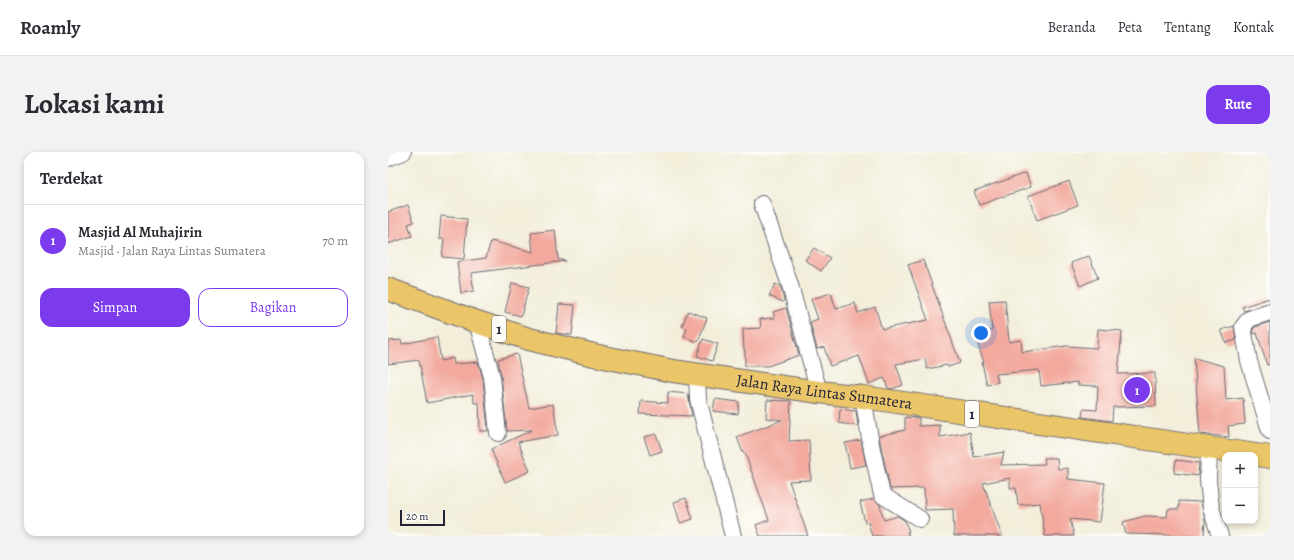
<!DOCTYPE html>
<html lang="id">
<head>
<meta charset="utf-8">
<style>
	body { margin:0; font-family:Alegreya,serif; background:#f2f2f3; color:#2b2b33 }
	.controls { position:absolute; right:12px; bottom:12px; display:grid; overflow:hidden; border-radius:8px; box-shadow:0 2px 6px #0003 }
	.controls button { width:36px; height:36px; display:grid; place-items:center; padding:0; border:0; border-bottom:1px solid #e1e1e2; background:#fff; color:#2b2b33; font:20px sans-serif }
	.scale { position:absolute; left:12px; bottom:10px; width:45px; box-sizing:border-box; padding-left:4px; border:2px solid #22223b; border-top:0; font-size:11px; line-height:14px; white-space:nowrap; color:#22223b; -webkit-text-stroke:3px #fdfcf7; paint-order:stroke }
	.you { position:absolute; left:593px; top:181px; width:14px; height:14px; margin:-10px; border:3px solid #fff; border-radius:50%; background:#1a73e8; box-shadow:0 0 0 6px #1a73e833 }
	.badge { display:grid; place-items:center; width:26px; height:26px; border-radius:50%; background:#7c3aed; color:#fff; font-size:13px; font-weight:700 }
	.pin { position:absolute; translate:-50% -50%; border:2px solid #fff; box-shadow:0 1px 4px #0006 }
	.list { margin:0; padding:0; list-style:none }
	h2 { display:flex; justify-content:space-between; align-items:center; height:52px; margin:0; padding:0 16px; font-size:17px }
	h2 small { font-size:13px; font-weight:400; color:#7c7c81 }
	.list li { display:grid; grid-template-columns:26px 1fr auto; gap:12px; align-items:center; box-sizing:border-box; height:72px; padding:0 16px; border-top:1px solid #e1e1e2 }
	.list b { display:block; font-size:15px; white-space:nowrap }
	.list p { margin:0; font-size:13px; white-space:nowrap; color:#7c7c81 }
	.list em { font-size:13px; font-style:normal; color:#7c7c81 }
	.actions { display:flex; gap:8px; padding:12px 16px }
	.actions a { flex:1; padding:9px 0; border:1px solid #7c3aed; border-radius:12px; text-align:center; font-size:14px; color:#7c3aed }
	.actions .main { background:#7c3aed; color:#fff }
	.map { position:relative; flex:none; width:882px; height:384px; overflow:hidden; border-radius:12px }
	header { display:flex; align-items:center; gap:24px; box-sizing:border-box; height:56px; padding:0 20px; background:#fff; border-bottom:1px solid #e1e1e2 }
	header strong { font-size:19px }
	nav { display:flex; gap:22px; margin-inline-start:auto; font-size:14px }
	.intro { display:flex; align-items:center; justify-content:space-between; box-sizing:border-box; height:96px; padding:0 24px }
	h1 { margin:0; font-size:28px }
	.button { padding:10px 18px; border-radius:12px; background:#7c3aed; color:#fff; font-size:14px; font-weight:700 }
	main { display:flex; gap:24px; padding:0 24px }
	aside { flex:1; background:#fff; border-radius:12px; box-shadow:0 2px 6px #0003 }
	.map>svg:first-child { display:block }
	.building { fill:#f3a99e }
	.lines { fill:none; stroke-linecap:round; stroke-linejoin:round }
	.minor-casing { stroke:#6b6973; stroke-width:18 }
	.highway-casing { stroke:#6b6973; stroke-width:24 }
	.minor { stroke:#fff; stroke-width:16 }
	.highway { stroke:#eac669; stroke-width:22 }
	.labels { text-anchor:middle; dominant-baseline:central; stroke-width:4; stroke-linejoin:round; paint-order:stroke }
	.shield { fill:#fdfcf7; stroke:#646373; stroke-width:1 }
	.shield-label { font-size:15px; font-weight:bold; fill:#22223b }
	.street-label { font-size:16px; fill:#22223b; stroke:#fdfcf7 }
</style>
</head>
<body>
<header>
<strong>Roamly</strong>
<nav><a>Beranda</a><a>Peta</a><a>Tentang</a><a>Kontak</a></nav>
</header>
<div class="intro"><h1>Lokasi kami</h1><a class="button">Rute</a></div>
<main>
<aside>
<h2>Terdekat<small></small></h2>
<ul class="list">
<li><span class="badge">1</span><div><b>Masjid Al Muhajirin</b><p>Masjid · Jalan Raya Lintas Sumatera</p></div><em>70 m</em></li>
</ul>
<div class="actions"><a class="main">Simpan</a><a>Bagikan</a></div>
</aside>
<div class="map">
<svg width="882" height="384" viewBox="0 0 882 384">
	<rect width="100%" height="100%" fill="#fdfcf7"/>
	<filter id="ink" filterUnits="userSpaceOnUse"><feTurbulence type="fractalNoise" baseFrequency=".025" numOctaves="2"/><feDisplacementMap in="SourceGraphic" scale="8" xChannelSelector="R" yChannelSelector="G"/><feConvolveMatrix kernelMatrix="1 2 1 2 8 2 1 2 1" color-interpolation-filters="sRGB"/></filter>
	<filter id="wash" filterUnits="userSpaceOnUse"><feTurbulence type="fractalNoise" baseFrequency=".012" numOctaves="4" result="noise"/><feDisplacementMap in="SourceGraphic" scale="16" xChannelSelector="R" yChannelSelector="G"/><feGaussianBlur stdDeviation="0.9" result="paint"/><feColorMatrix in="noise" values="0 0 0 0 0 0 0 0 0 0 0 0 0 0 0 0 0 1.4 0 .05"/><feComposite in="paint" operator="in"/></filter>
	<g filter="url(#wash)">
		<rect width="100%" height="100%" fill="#f2eeda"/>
		<g id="blocks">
			<g class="building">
				<path d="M638,21L643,35L591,53L586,39Z"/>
				<path d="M681,29L690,53L649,68L640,44Z"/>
				<path d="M20,53L26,70L20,72L24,84L0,92V60Z"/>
				<path d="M53,64L79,67L76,107L54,105L56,87H51Z"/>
				<path d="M167,78L170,107L177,109L83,121L86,139L73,141L69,110L98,106L103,89L145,100L143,81Z"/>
				<path d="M426,96L442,106L433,119L417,108Z"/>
				<path d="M701,104L710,126L692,134L683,111Z"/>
				<path d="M535,108L572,211L560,215L559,213L539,217L537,207L508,212L515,233L504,237L500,236L496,226L481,232L471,204L442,214L436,195L429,197L422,170L430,167L423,147L443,141L448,157L467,151L470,161L487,155L494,177L540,168L520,113Z"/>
				<path d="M124,131L141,135L133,164L117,160Z"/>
				<path d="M387,132L392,134L396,148L395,150L381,144Z"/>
				<path d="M882,146V151L856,159L854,155Z"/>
				<path d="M617,148L621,190L633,188L634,200L679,194L709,196L710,177L734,179L730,222L767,221L768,254L725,255L724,269L694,265L695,257L709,258L710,234L690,233V230L653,234L651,218L608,222L610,230L599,233L594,211H596L587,183L604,178L601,149Z"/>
				<path d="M171,152L187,153L184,183L168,181Z"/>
				<path d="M398,156L411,203L380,214H357V198H356L355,177L373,176L372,167L387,166L385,160Z"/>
				<path d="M300,159L319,166L310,190L296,185L299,176L294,174Z"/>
				<path d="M882,170V212L879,213L869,181L866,182L865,177L867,175Z"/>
				<path d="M846,174L848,188L838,191L833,178Z"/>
				<path d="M49,185L53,209L65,206L66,212L90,210L95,227L100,279H92L91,251H86L85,242L39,251L31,208L0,212V189L13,188L14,192Z"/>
				<path d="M315,187L330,192L324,209L309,204Z"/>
				<path d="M129,202L141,256L165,252L170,283L130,290L142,319L117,330L103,297L144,278L119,279L113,224L110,207Z"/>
				<path d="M806,206L836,214L838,248L855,246L857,272L840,274L841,285L812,282Z"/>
				<path d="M280,240L300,242L304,264L252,262L253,249L280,251Z"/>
				<path d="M327,247L351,250L350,262L325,259Z"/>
				<path d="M379,248L403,249L401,289L421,288L423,328L401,329L420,384H372L368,373L381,368L357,301H355L349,285L394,268L378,266Z"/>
				<path d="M452,257L468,259L470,274L451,271Z"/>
				<path d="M517,265L531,266V274L552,273V285L582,280L586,305L616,300L613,313L657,312L656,306H669L670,317L680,316V327L717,331L712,370L682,367L686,384H657L652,351L630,353L628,336H622V326L595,331L614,384H566L565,357L537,358L536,336L502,337L491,284L517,278Z"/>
				<path d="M268,282L274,299L262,303L256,285Z"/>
				<path d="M473,288L478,313L462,316L457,291Z"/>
				<path d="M788,308L811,311L810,324L786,321Z"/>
				<path d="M298,346L305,367L292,371L286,350Z"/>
				<path d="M486,347L492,353L496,368L510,364L517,369L521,380H519L521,384H484L480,370L477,371L472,350Z"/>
				<path d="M791,349L813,350L817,368L816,384H783V383L738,382L735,370L757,364L779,365L780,357H791Z"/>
			</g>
		</g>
	</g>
	<g filter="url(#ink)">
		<use href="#blocks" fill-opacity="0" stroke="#6b6973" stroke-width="1"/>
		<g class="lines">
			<g class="minor-casing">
				<g id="minor">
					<path d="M0,6L15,0"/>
					<path d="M374,52L402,133L431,240"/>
					<path d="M882,160L861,167L855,175L861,209L882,279"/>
					<path d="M89,170L104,225L110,281"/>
					<path d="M309,222L310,247L345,384"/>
					<path d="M475,245L484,298L494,343L532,367"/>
					<path d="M821,297L820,328L823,356L832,384"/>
				</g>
			</g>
			<g class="highway-casing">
				<g id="highway">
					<path id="s1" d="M0,137L89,170L141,187L206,203L285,219L431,240L475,245L882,305"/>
				</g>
			</g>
			<use href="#minor" class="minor"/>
			<use href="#highway" class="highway"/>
		</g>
	</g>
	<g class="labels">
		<g class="shield">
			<rect x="104" y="164" width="14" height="26" rx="3"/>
			<rect x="577" y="249" width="14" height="26" rx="3"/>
		</g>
		<g class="shield-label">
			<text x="111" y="177">1</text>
			<text x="584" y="262">1</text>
		</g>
		<g class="street-label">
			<text stroke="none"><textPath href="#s1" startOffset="450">Jalan Raya Lintas Sumatera</textPath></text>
		</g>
	</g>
</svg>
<div class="controls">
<button>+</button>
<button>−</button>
</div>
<div class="scale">20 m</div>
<div class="you"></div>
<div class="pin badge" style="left:749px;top:238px">1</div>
</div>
</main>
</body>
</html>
